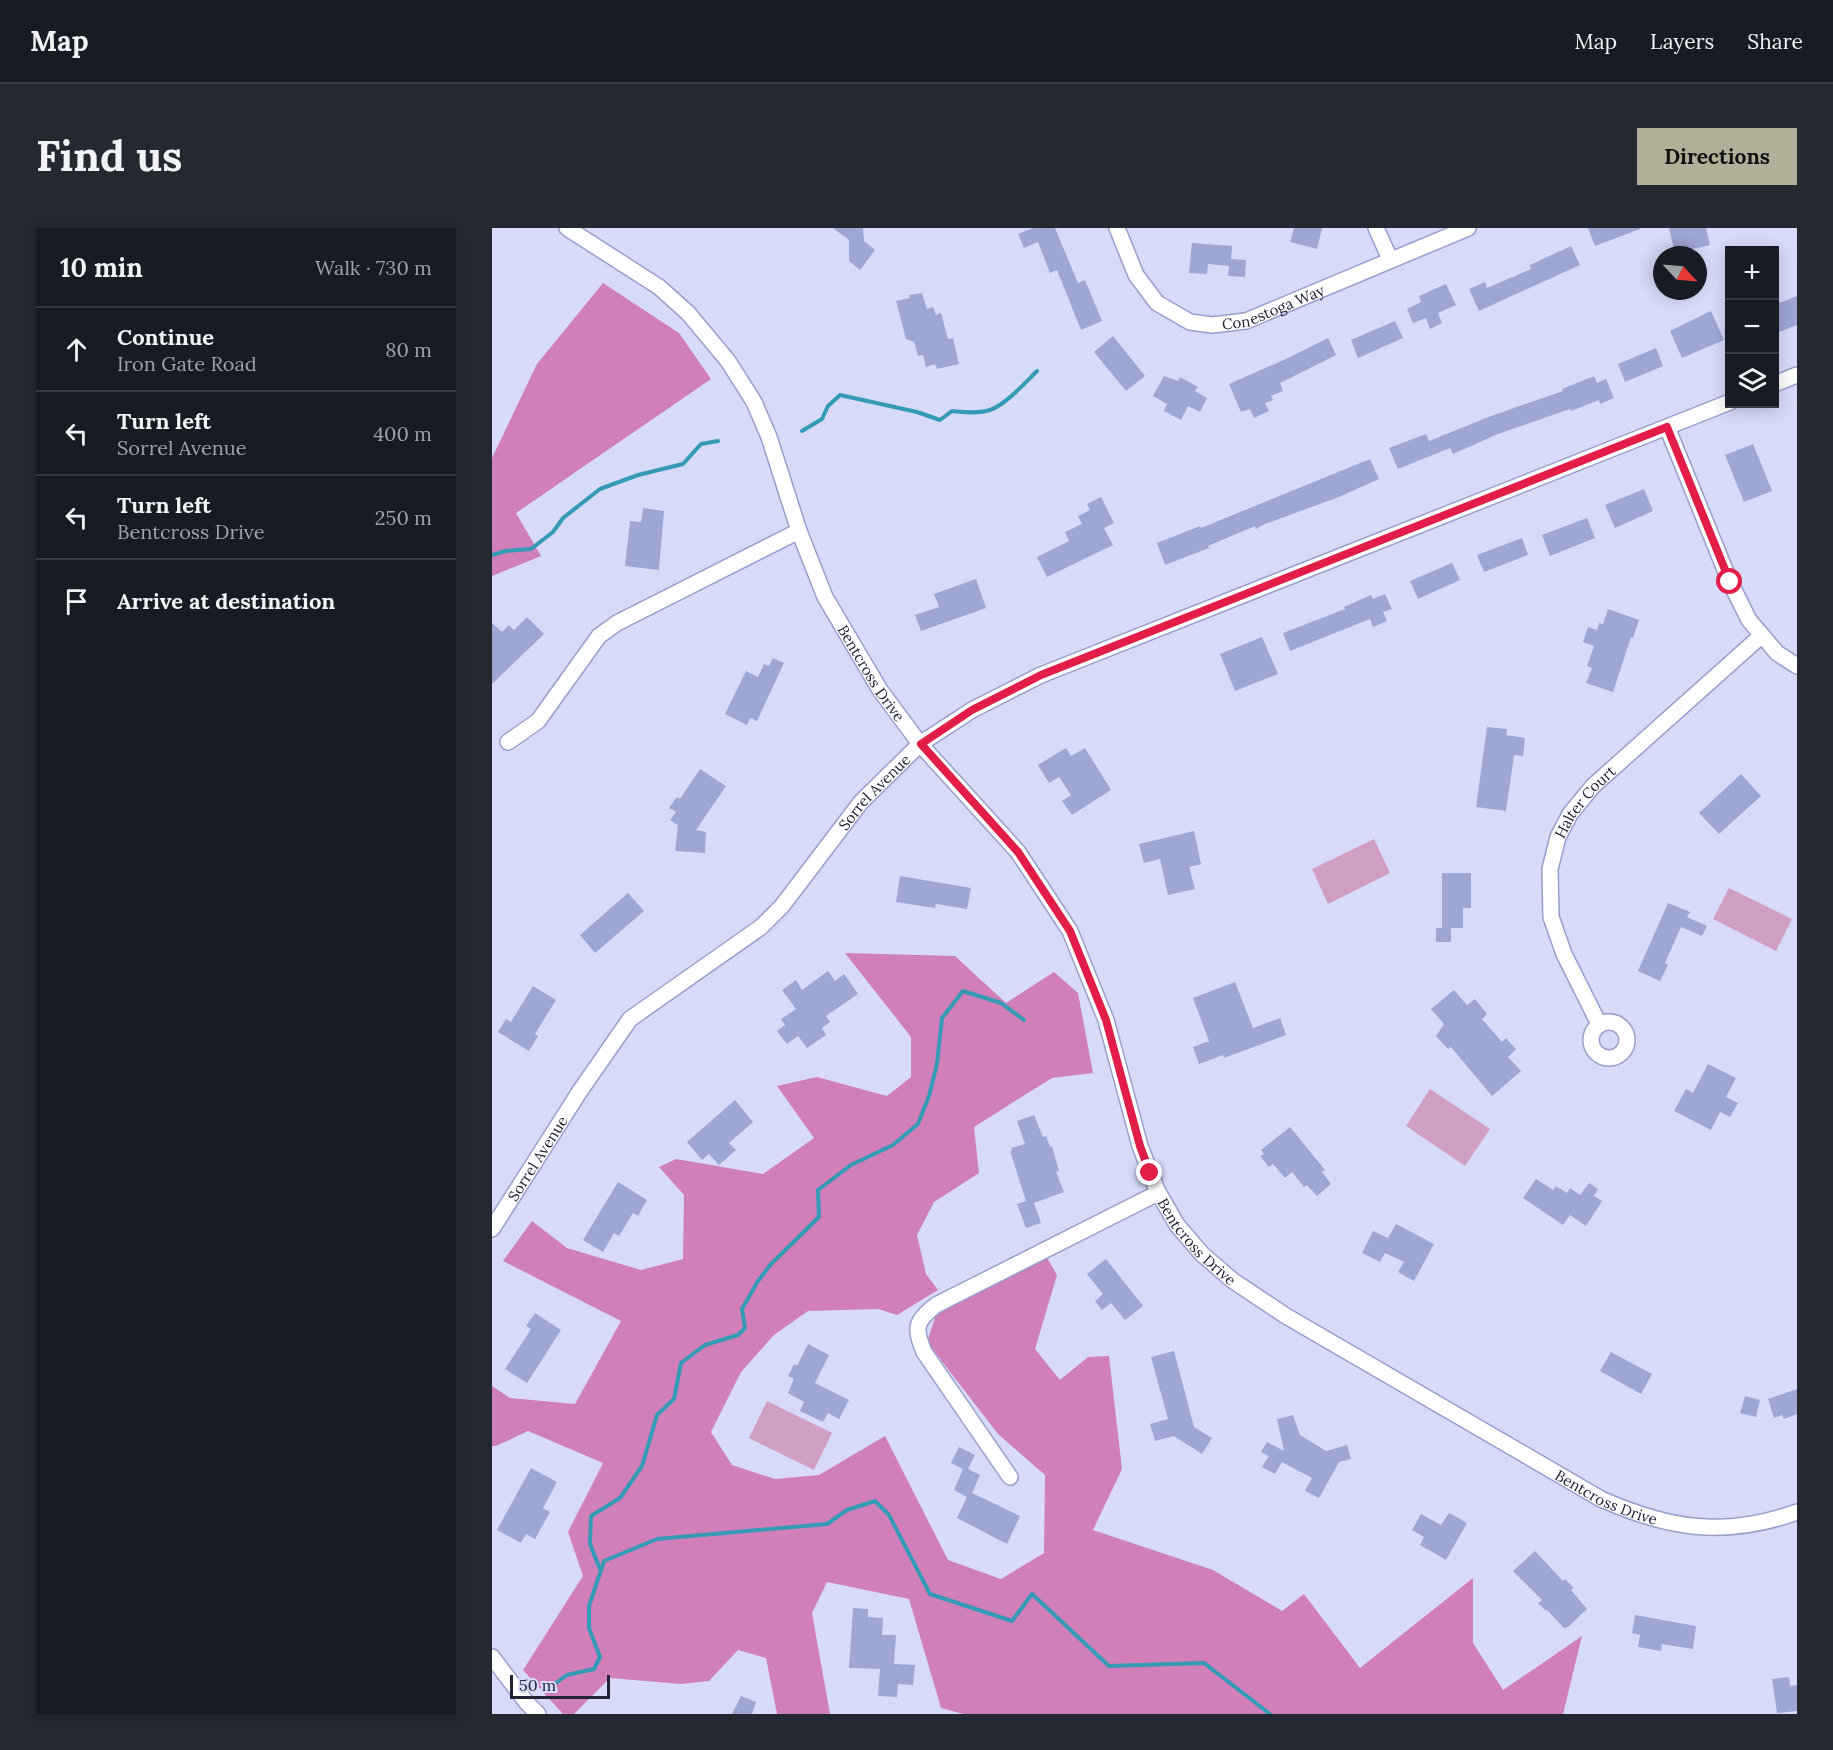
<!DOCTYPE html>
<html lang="en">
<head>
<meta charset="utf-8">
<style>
	body { margin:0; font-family:Lora,serif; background:#242831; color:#f1f3f6 }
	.controls { position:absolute; right:18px; top:18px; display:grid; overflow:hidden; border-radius:0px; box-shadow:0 3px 15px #0003 }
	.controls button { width:54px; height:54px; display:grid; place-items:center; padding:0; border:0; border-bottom:2px solid #363941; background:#171b24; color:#f1f3f6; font:30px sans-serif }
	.compass { position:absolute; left:1161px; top:18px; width:54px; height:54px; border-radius:50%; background:#171b24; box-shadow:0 3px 15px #0003; rotate:116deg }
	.scale { position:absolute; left:18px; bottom:15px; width:100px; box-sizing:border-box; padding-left:6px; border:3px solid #222436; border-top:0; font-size:16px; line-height:21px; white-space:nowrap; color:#222436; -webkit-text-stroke:4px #d7dbf9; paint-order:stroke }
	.stop { position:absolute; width:18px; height:18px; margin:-14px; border:4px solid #e11d48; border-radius:50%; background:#fff }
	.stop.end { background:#e11d48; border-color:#fff; box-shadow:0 2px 6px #0008 }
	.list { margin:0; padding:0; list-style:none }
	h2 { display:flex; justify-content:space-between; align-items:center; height:78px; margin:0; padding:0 24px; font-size:26px }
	h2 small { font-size:20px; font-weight:400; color:#9ea1a6 }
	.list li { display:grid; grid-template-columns:39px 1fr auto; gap:18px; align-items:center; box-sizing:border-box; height:84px; padding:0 24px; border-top:2px solid #363941 }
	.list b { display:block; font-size:22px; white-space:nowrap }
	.list p { margin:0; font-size:20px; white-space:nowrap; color:#9ea1a6 }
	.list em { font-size:20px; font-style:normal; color:#9ea1a6 }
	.icon { flex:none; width:33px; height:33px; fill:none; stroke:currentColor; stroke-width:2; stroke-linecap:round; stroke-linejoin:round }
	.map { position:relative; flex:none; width:1305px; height:1486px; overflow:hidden; border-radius:0px }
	header { display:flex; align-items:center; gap:36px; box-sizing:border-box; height:84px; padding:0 30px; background:#171b24; border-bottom:2px solid #363941 }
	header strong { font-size:28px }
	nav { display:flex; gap:33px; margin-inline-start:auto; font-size:21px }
	.intro { display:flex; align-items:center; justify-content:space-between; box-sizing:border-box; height:144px; padding:0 36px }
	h1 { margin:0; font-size:42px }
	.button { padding:15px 27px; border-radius:0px; background:#b2af99; color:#111; font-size:21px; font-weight:700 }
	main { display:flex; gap:36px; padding:0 36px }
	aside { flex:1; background:#171b24; border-radius:0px; box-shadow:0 3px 15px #0003 }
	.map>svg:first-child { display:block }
	.green { fill:#d09ec0 }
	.forest { fill:#d17fb8 }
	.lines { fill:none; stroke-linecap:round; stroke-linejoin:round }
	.stream { stroke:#349ab5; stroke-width:4 }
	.building { fill:#a0a6d4 }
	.minor-casing { stroke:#999ecd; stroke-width:18 }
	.minor { stroke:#fff; stroke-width:15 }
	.route { stroke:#e11d48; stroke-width:8 }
	.labels { text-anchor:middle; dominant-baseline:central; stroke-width:4.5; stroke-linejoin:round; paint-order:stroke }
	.street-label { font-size:15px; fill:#222436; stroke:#d7dbf9 }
</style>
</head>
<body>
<header>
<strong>Map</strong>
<nav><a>Map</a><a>Layers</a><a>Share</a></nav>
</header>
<div class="intro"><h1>Find us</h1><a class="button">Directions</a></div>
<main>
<aside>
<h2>10 min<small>Walk · 730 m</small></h2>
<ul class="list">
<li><svg class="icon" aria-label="ahead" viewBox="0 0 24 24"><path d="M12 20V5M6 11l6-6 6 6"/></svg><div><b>Continue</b><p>Iron Gate Road</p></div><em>80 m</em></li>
<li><svg class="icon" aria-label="left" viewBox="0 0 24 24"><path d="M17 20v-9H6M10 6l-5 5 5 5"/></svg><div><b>Turn left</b><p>Sorrel Avenue</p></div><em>400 m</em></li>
<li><svg class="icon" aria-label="left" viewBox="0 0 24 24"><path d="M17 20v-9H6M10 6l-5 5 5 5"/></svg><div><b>Turn left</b><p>Bentcross Drive</p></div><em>250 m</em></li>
<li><svg class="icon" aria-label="arrive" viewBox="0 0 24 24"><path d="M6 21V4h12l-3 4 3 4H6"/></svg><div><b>Arrive at destination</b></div></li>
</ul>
</aside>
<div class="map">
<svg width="1305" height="1486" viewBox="0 0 1305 1486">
	<rect width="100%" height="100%" fill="#d7dbf9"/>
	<g class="green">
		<path d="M882,611L898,645L836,676L820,641Z"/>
		<path d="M1237,660L1300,691L1284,723L1221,691Z"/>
		<path d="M938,861L998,901L973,938L914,898Z"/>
		<path d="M275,1173L340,1205L322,1242L257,1210Z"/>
	</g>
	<g class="forest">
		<path d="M111,55L187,105L219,151L24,285L49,328L0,348V230L45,136Z"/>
		<path d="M353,725L463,728L514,775L562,744L586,765L601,845L560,850L482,899L487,945L442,974L425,1007L434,1046L446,1062L405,1087L386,1081L316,1083L282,1107L249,1144L219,1204L240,1237L283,1251L327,1247L393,1208L456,1332L509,1351L552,1325L553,1247L506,1206L435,1114L444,1087L554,1028L565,1047L543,1121L568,1152L596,1129L617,1128L630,1241L601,1302L721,1342L790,1383L812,1366L868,1440L981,1350V1415L1011,1462L1090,1408L1071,1486H471L449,1480L417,1371L335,1354L320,1385L338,1486H285L274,1430L246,1422L217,1453L189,1456L118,1450L82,1486H71L31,1442L91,1348L76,1304L111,1235L36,1203L4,1218H0V1158L18,1170L83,1176L129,1093L11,1033L40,993L75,1020L149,1042L191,1031L192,967L167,939L184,931L271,946L322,910L285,858L325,849L395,868L419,849V809Z"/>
	</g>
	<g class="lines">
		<g class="stream">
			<path d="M310,203L330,191L336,178L348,167L425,184L448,192L460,183C472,184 486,186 498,182C513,177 533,155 545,143"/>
			<path d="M0,327L14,323L39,321L61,304L71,290L108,261L146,247L191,236L209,216L226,213"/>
			<path d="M108,1341L98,1316L99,1288L128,1270L150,1238L165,1187L182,1171L189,1135L213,1117L246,1107L253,1100L250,1081L266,1053L279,1036L327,989L326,962L359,937L401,917L426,896L437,868L445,836L450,790L471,763L509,775L532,792"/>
			<path d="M57,1460L75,1447L102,1441L108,1429L97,1400V1378L112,1333L165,1311L335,1296L355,1282L383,1273L397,1287L438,1366L520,1393L540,1366L617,1438L712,1435L778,1486"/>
		</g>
	</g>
	<g class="building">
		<path d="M341,0H371L372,13L383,22L368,42L357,33V12Z"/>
		<path d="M541,0H563L586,55L593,52L610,93L589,102L565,42L558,45L546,14L532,20L526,6Z"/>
		<path d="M802,0H830L825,21L798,14Z"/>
		<path d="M1096,0H1148V1L1103,18Z"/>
		<path d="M1177,0H1214L1218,17L1183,25Z"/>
		<path d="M700,15L740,18L739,31L754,32L753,49L736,48L737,38L716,36L715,46L697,45Z"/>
		<path d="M1079,18L1088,37L987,83L977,61L993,54L995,60L1039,41L1038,37Z"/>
		<path d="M954,56L964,77L946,85L950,95L938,101L934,90L921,95L915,81L929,74L927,68Z"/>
		<path d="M430,65L435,81L441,79L444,87L449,85L456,111L461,110L467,136L445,141L443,136L434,139L431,127L426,128L422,114L414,111L404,73L418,70L417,67Z"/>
		<path d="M1305,68V97L1282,106V77Z"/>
		<path d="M1219,83L1232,112L1190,130L1178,103Z"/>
		<path d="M903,93L911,110L866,130L859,112Z"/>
		<path d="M621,108L653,148L634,163L602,124Z"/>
		<path d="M836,110L844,127L788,155L791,163L779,168L781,172L773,175L777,183L762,190L758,181L749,184L737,156L796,130Z"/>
		<path d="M1164,120L1171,138L1133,154L1126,136Z"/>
		<path d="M672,148L686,153L688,149L706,159L703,163L715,170L708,184L696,178L689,192L672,183L675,176L661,168Z"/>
		<path d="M1102,148L1105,155L1114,151L1122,170L1108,176L1107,172L1079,183L1078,181L1006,206L961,226L958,220L906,241L897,220L934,206L937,213L999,188L1071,163L1070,161Z"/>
		<path d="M1261,216L1280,263L1252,274L1233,227Z"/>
		<path d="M878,231L887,251L847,269L773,296L764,301L763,298L716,318L717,320L673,337L665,315L708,298L709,300Z"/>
		<path d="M1152,261L1161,283L1123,300L1113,277Z"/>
		<path d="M609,269L622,295L612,300L621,317L555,349L545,329L577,313L573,304L590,296L586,288L598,282L595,276Z"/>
		<path d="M151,280L172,283L167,342L133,338L138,293L149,294Z"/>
		<path d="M1095,290L1103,310L1058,328L1050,307Z"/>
		<path d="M1030,310L1036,327L992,344L985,327Z"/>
		<path d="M960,335L968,352L926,371L918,353Z"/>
		<path d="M484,351L494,380L429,403L423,387L447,379L442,366Z"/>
		<path d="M893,366L900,381L891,384L895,393L881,399L878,391L798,423L791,405L853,381L852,379L879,367L881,371Z"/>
		<path d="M1116,381L1147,392L1141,410L1139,409L1121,464L1094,455L1100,440L1095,438L1102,418L1091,414L1096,399L1105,402L1107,395L1111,396Z"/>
		<path d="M35,389L52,406L0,456V395L10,404L17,397L22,402Z"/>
		<path d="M770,409L786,446L743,463L728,426Z"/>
		<path d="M281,430L292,435L265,493L258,490L255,497L233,486L254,443L266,449L272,436L277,438Z"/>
		<path d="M995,499L1015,501L1014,507L1033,510L1031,528L1022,527L1014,583L984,579Z"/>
		<path d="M574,520L579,528L593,520L619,562L580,587L570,573L579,567L567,549L557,555L546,537Z"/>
		<path d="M208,541L234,558L204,602L214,604L213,625L183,623L186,597L178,592L184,584L177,580L185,569L188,571Z"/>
		<path d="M1249,546L1269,568L1227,606L1207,585Z"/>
		<path d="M702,603L709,636L697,639L703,661L676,667L668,631L652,635L647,616Z"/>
		<path d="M950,645H979V680H971V700H959V714H944V700H950Z"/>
		<path d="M408,648L479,660L475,681L444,676L443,680L404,674Z"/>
		<path d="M136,665L152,683L103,725L88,707Z"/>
		<path d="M1176,675L1198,684L1195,689L1215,698L1210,708L1189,699L1173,735L1176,737L1168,753L1146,743Z"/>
		<path d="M336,743L343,753L352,746L366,766L334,788L338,794L330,800L334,807L315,820L306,808L295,816L285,803L293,797L289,791L304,781L290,762L304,752L310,762Z"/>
		<path d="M743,754L761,800L788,790L794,807L732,830L731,827L707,836L701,819L717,813L701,770Z"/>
		<path d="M41,758L64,772L43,806L46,808L37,823L6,804L14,791L19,794Z"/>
		<path d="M962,762L975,777L983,771L995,786L990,791L1010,814L1014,810L1024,821L1016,829L1029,843L1000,868L959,819L956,821L944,808L952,796L939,781Z"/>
		<path d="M1216,836L1244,850L1234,869L1246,875L1238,889L1228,884L1219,902L1182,883L1194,861L1201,865Z"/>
		<path d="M243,872L261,894L237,915L244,922L227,937L217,926L210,932L195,914Z"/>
		<path d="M542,887L551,909L554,908L558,919L560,918L567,943L564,944L572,964L542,975L549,995L534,1000L525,976L534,973L518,923H520L519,920L533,916L525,893Z"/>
		<path d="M798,899L833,942L830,944L839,956L825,968L815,957L812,959L800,944L793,950L781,936L777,939L768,928L772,926L769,922Z"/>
		<path d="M1044,951L1061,962L1064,958L1075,965L1078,960L1088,967L1097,955L1106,961L1102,968L1110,973L1094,998L1078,987L1071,997L1031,970Z"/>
		<path d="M126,954L155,972L146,988L141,985L127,1008L122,1005L111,1024L91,1012Z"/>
		<path d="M904,996L942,1016L922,1053L906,1044L912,1034L893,1025L888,1034L870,1025L881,1003L896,1010Z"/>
		<path d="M614,1031L651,1078L633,1092L619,1075L610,1082L603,1073L611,1066L595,1046Z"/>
		<path d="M43,1085L69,1102L35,1155L13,1141L39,1101L34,1098Z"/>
		<path d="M316,1116L337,1127L323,1155L357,1172L347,1191L336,1185L331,1194L308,1183L312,1174L296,1165L302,1151L296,1148L302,1136L305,1138Z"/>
		<path d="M682,1123L702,1199L720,1210L710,1226L682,1208L663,1213L658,1196L676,1191L659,1129Z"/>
		<path d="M1119,1124L1160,1146L1149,1166L1108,1143Z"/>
		<path d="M1305,1161V1186L1292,1191L1290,1187L1282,1190L1276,1171Z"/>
		<path d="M1253,1168L1268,1172L1264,1189L1248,1185Z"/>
		<path d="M801,1187L808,1207L834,1223L855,1217L859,1231L847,1234L827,1270L813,1263L820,1250L790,1234L783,1246L770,1239L777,1228L769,1224L775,1214L792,1223L785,1191Z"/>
		<path d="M467,1219L483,1227L476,1241L488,1247L480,1265L528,1288L515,1316L465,1290L475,1269L462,1262L471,1241L459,1235Z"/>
		<path d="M39,1240L65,1254L51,1280L58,1284L43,1311L34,1306L29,1315L5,1302Z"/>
		<path d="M957,1285L975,1295L954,1332L928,1317L932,1309L920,1302L929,1286L949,1297Z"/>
		<path d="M1043,1323L1071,1353L1073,1351L1082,1360L1079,1362L1095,1381L1076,1399L1072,1400L1055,1382L1054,1383L1046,1375L1050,1372L1021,1343Z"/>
		<path d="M361,1380L376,1381V1389L391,1390L390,1407H404L402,1436L423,1437L421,1457L406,1456L405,1469L386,1468L388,1441L357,1440Z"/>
		<path d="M1143,1387L1204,1398L1201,1421L1170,1416L1169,1423L1146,1419L1148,1407L1140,1405Z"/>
		<path d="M1297,1449L1298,1458L1305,1457V1483L1285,1485L1280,1451Z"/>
		<path d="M249,1468L264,1474L260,1486H240Z"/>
	</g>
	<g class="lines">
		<g class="minor-casing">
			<g id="minor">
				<path id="s1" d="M75,0L167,59L196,85L236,133L262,174L277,209L307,303L333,369L388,462L428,516L526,624L578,703L614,792L648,918L665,962L685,997L710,1026L740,1052L794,1088L1109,1271C1177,1301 1233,1310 1305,1284"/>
				<path id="s2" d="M625,0L644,47L665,75L698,94L720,97L754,93L976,0"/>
				<path d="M884,0L898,31"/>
				<path d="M1282,156L1305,147"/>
				<path d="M1175,199L1238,354L1257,392L1285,425L1305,438"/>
				<path d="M16,514L46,493L107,408L125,395L307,303"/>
				<circle cx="1117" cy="812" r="18"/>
				<path id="s3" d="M1107,796L1072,726L1059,689L1058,641L1066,609L1078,586L1101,558L1269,408"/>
				<path id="s4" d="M0,1001L88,863L138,791L269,699L290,678L369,574L428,516L480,482L549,447L1238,174"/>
				<path d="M518,1249L432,1124C422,1099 423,1094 444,1077L666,965"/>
				<path d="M0,1429L35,1475L46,1486"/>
			</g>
		</g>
		<use href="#minor" class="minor"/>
	</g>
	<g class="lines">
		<path class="route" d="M658,945L648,918L614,792L578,703L526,624L429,516L480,482L549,447L1175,199L1238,354"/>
	</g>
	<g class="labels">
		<g class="street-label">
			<text stroke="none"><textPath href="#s2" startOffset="210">Conestoga Way</textPath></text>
			<text stroke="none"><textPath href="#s1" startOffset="556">Bentcross Drive</textPath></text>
			<text stroke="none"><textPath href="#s4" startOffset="588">Sorrel Avenue</textPath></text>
			<text stroke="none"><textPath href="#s3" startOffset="243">Halter Court</textPath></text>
			<text stroke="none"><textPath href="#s4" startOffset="84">Sorrel Avenue</textPath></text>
			<text stroke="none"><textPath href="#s1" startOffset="1222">Bentcross Drive</textPath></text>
			<text stroke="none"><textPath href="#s1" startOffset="1708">Bentcross Drive</textPath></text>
		</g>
	</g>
</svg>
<div class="controls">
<button>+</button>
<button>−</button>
<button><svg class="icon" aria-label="layers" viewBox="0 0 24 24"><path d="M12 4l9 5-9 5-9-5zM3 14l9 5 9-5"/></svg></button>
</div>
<svg class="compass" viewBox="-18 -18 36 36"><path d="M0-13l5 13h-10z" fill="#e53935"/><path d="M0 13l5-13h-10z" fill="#9ea1a6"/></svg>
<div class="scale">50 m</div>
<div class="stop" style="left:1238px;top:354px"></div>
<div class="stop end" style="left:658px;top:945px"></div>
</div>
</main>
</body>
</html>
